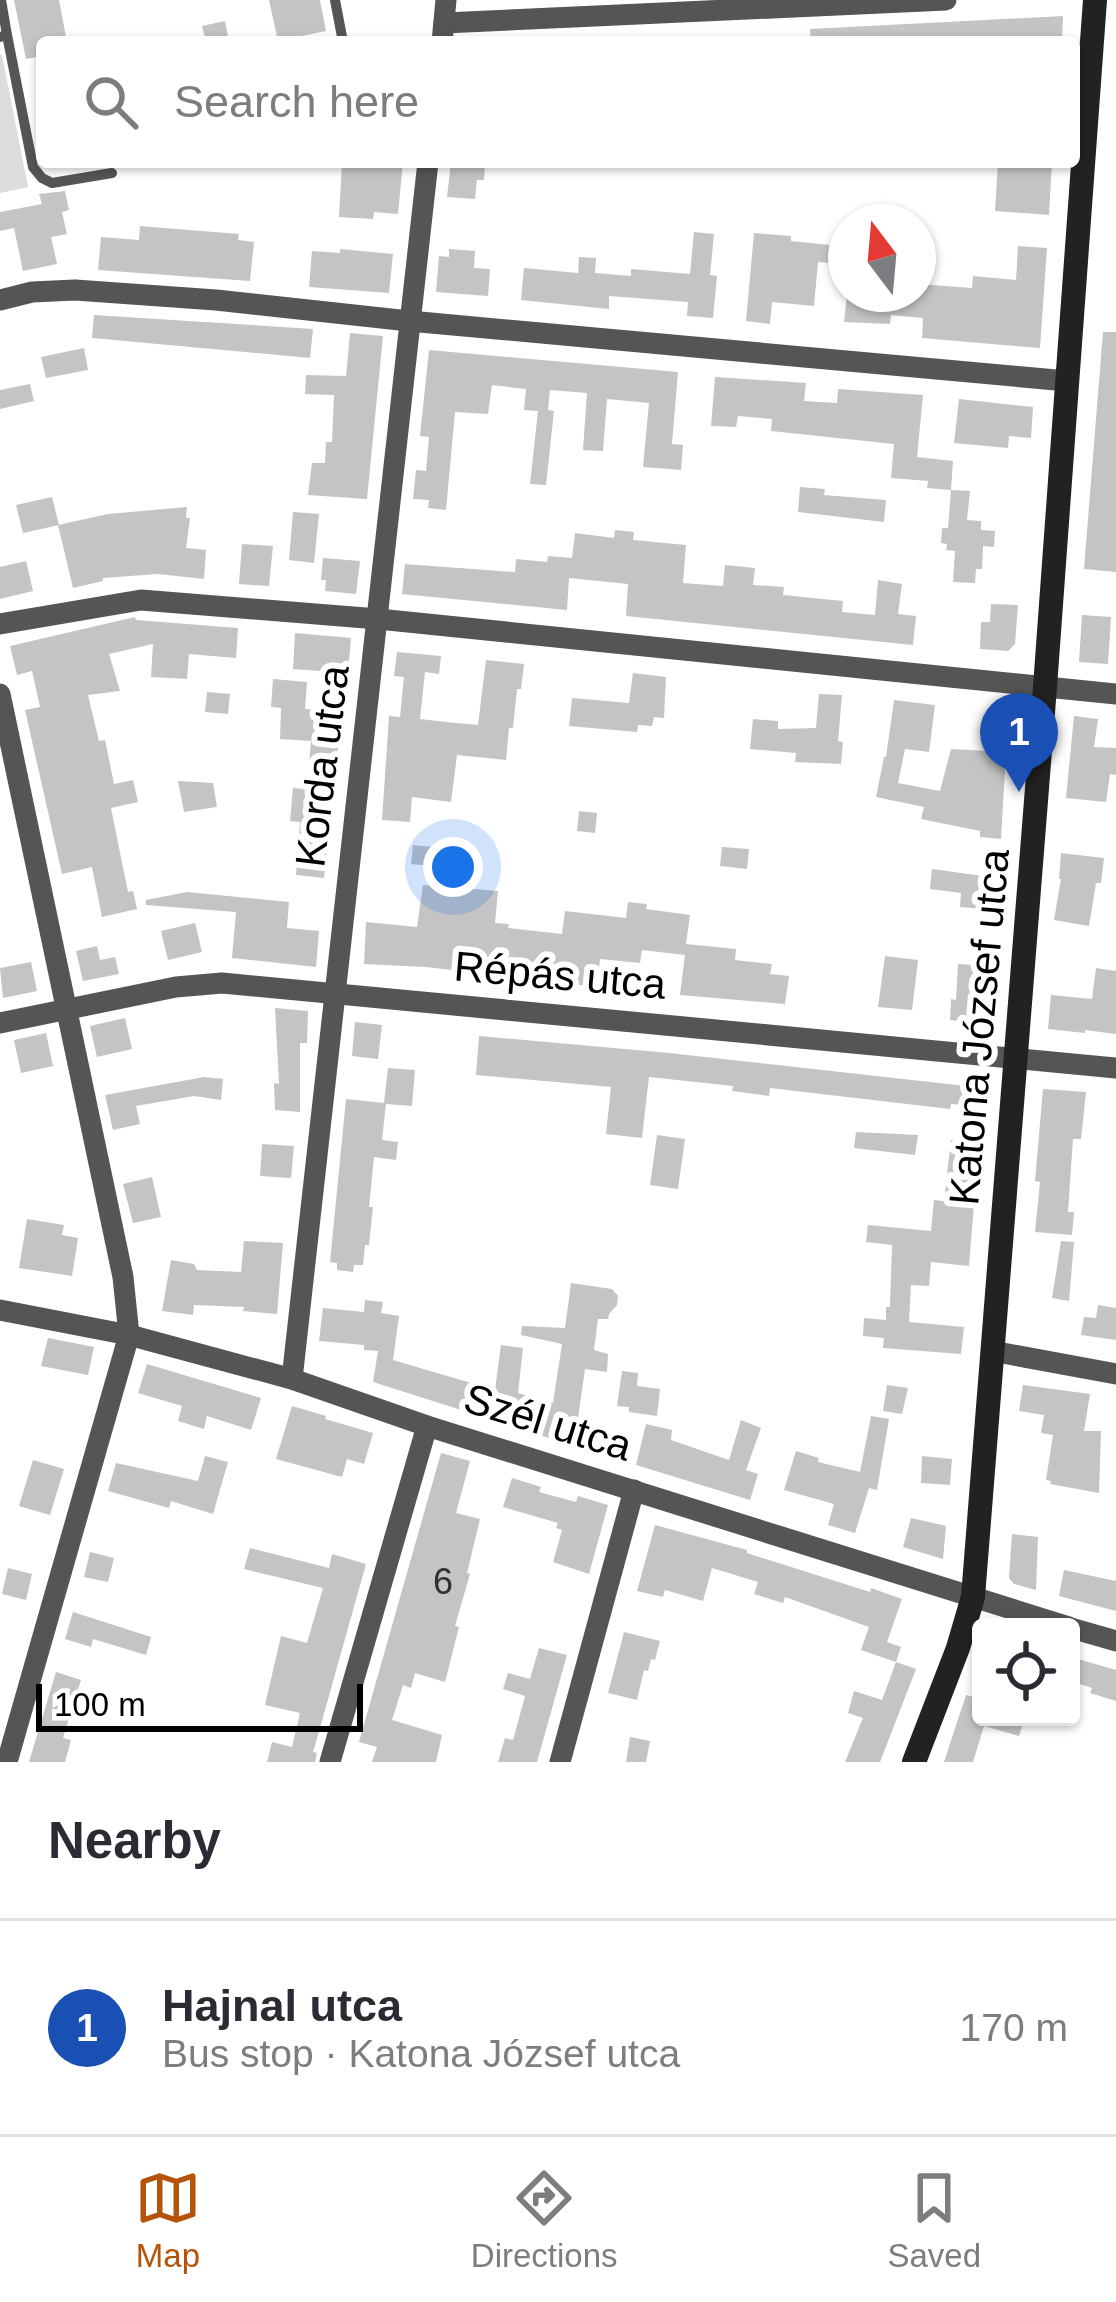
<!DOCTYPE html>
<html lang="en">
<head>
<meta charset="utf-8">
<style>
	body { margin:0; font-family:Helvetica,sans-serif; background:#f2f2f3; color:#2b2b33 }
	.controls { position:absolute; right:36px; bottom:36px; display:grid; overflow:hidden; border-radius:12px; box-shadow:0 3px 9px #0004 }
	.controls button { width:108px; height:108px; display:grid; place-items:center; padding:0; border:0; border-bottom:3px solid #e1e1e2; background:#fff; color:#2b2b33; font:60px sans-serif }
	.compass { position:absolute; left:828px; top:204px; width:108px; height:108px; border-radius:50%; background:#fff; box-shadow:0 3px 9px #0004; rotate:344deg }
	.scale { position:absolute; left:36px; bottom:30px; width:327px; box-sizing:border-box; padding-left:12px; border:6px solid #000; border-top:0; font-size:33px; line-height:42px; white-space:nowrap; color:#000; -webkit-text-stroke:9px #fff; paint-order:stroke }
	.you { position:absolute; left:453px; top:867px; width:42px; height:42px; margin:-30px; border:9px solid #fff; border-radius:50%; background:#1a73e8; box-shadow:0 0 0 18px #1a73e833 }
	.badge { display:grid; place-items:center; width:78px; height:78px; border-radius:50%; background:#b45309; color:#fff; font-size:39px; font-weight:700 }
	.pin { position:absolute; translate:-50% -99px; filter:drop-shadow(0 3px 6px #0008) }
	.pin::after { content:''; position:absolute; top:63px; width:42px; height:36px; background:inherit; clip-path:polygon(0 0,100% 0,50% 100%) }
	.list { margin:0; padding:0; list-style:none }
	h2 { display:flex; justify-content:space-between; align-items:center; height:156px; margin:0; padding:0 48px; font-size:51px }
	h2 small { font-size:39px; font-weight:400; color:#7c7c81 }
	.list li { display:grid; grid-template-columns:78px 1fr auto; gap:36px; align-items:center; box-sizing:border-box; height:216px; padding:0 48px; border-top:3px solid #e1e1e2 }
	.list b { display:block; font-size:45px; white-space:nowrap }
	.list p { margin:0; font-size:39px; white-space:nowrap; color:#7c7c81 }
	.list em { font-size:39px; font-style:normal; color:#7c7c81 }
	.icon { flex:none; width:66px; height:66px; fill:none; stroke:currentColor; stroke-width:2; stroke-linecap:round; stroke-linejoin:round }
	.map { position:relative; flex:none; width:1116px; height:1762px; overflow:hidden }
	.search { position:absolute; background:#fff; box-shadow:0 3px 9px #0004; left:36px; right:36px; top:36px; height:132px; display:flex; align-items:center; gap:30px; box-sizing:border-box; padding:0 42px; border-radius:12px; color:#7c7c81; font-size:45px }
	.sheet { height:372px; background:#fff }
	nav { display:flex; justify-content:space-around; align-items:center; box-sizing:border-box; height:168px; border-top:3px solid #e1e1e2; background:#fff; font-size:33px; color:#7c7c81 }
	nav a { display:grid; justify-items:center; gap:6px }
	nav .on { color:#b45309 }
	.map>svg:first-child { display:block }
	.green { fill:#dcdcdc }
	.building { fill:#c4c4c4 }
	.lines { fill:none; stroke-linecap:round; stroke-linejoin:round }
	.lane { stroke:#555; stroke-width:10 }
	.street { stroke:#555; stroke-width:21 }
	.secondary { stroke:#222; stroke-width:24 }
	.labels { text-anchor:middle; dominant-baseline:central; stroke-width:12; stroke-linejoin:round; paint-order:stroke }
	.number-label { font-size:36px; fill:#313131 }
	.street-label { font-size:42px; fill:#000; stroke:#fff }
</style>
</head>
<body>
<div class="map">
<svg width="1116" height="1762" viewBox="0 0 1116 1762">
	<rect width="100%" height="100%" fill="#fff"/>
	<path class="green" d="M0,55H2L28,187L0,193Z"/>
	<g class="building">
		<path d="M14,0H59L67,42H42V56L26,59Z"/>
		<path d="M269,0H320L326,31L278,41Z"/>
		<path d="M1063,16L1062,42H1042V36L948,42H811L810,29Z"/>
		<path d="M225,21L229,42H206L202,26Z"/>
		<path d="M342,162H403L398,214L374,212L373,219L339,217Z"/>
		<path d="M451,162H485L484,180H477L475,199L447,197Z"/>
		<path d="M998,162H1052L1049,215L995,211Z"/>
		<path d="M65,191L69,210L62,212L67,234L51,237L57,264L23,271L14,228L0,231V212L42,204L39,194Z"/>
		<path d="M140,226L239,234L238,240L254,242L250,281L98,270L101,237L139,240Z"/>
		<path d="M694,232L714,234L710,275L717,276L713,318L687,316L688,302L609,296V309L521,300L524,268L578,273L579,257L596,258L595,273L631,276V269L690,274Z"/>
		<path d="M754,233L791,236V241L830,245L829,263L818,262L814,306L772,302L770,324L746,321Z"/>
		<path d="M1018,246L1047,248L1040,348L922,338L923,318L891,315L890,324L844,322L847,294H918V284L972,288L973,276L1016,280Z"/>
		<path d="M340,249L393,254L389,293L309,287L312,251L340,253Z"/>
		<path d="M449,249L475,251L474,268L490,269L488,296L436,292L439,256L449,257Z"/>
		<path d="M94,315L313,329L310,358L92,338Z"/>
		<path d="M1103,332H1116V572L1084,569Z"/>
		<path d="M350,333L383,336L367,499L308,495L312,463H325L326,442H332L334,395L305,394L306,375L346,376Z"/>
		<path d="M84,348L88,370L46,378L41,357Z"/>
		<path d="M429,350L678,372L672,444L683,445L681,470L643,467L649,403L607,399L603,451L583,450L587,393L550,390L548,410L554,411L546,485L530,484L538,411L524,410L526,389L492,385L488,414L455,412L446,510L428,508L429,500L413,499L416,470L426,471L429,437L420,436Z"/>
		<path d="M715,377L806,383L804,401L837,403L838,389L923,395L917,457L953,461L951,490L927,488L928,481L891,478L894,444L771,431L772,419L738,416L736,427L711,426Z"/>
		<path d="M30,384L34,401L0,409V390Z"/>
		<path d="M959,399L1033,407L1031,438L1009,436L1008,448L954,443Z"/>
		<path d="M800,487L825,489L824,495L886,500L884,522L798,512Z"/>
		<path d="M951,490L970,491L967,520L981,521V530L995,531L994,547L983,546L982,569H976L975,583L953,582L955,551L946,550L947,544L941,543L942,528H948Z"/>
		<path d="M52,497L59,525L23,533L16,505Z"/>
		<path d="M187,507L186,518H190L186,548L206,550L204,579L158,574L103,578V581L73,588L58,525L108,514Z"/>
		<path d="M293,512L319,514L314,563L289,560Z"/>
		<path d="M615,530L634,532L633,540L686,545L683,583L723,586L725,565L755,568L753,585L784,587L783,595L843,601L842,612L875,615L878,580L902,584L898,614L916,616L913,645L626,616L628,584L569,578L567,610L402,594L405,564L515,572L516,559L547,562L548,556L572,558L575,533L614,538Z"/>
		<path d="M242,544L273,546L269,586L239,584Z"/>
		<path d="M323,558L360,561L356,594L325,591L326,580H321Z"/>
		<path d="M26,561L33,591L0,599V567Z"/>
		<path d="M991,604L1018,605L1015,644L1008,651L980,649L981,622H990Z"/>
		<path d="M1082,615L1111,617L1108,664L1079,662Z"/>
		<path d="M135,617L136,620L238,628L236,658L189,654L187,679L151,677L153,644L109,654L120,691L88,695L99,741L105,740L114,784L133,780L138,802L111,808L128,892L133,891L137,909L102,917L92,867L62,874L25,710L40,707L32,671L17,675L10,646Z"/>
		<path d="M295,633L351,638L348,673L293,669Z"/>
		<path d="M397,652L441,656L439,674L425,672L420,719L446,722L478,725L486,660L524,664L521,689H517L513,728H509L506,760L457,755L451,802L412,797L410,822L382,820L389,716L400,717L404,677L394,676Z"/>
		<path d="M633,673L666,677L664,718L654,717L652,726L638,725L637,732L569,726L572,698L629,703Z"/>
		<path d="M273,679L307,682L305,709L342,711L324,878L296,875L300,822L290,821L293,788L307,789L311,741L280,739L281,708L271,707Z"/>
		<path d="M207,692L230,694L228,714L205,712Z"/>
		<path d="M819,694L842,695L838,741L843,742L841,764L795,762L796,753L750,749L753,719L778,721V729L816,728Z"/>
		<path d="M894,700L935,705L929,752L905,749L898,783L940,791L951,749L1006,752L1001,839L980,837V831L921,819L924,807L876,797L884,757H886Z"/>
		<path d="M1074,716L1098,719L1094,747L1116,748V775L1110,774L1106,802L1066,798Z"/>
		<path d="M178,781L213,783L217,807L184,812Z"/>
		<path d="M579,811L597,813L595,833L577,831Z"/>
		<path d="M413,845L443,848L440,867L411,864Z"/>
		<path d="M722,847L749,849L747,869L720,866Z"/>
		<path d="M1061,853L1104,858L1101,883H1096L1089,926L1054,920L1061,879H1059Z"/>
		<path d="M932,869L997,878L993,910L960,907L961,893L930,889Z"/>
		<path d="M423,885L498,891L495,923L509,924L508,928L562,934L565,911L626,918L628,902L647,904L646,909L690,915L686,944L736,949L735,960L772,964L770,974L789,976L785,1004L680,995L686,946L685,955L642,950L640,963L600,959L597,987L426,967L364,964L366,922L417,927Z"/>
		<path d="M187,892L289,902L287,928L319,931L316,967L232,958L236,912L146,905V900Z"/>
		<path d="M195,923L202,952L168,960L161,931Z"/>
		<path d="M97,946L100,960L115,957L119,974L83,981L76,951Z"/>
		<path d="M885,956L918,960L912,1010L878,1007Z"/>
		<path d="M31,962L37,991L3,998L0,968Z"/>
		<path d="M958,964L990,966L985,1023L950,1020L951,999L956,1000Z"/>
		<path d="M1096,968L1116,971V1034L1085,1030V1033L1048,1029L1051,995L1092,999Z"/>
		<path d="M275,1008L308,1011L307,1043H300V1112L275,1110L274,1083L279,1084Z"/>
		<path d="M125,1018L132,1049L97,1057L90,1026Z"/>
		<path d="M355,1022L382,1025L378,1059L352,1056Z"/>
		<path d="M46,1033L53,1066L21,1073L14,1040Z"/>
		<path d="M479,1036L669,1053L966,1086L964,1105L951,1104L950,1109L770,1088L769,1096L732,1091L733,1086L649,1077L642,1138L606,1134L611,1087L476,1075Z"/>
		<path d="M388,1068L415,1070L412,1106L386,1104L382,1140L398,1142L396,1160L374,1157L369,1207H373L369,1245H365L363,1265H354L353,1272L337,1270V1263L330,1262L346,1099L384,1103Z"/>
		<path d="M204,1077L223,1079L221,1100L194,1096L136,1106L140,1124L113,1130L105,1095Z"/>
		<path d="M1043,1089L1086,1092L1081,1139H1073L1068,1212H1074L1072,1235L1035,1232L1040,1182L1035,1181Z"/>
		<path d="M856,1132L918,1135L915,1155L854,1148Z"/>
		<path d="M657,1135L685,1139L678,1189L650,1185Z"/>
		<path d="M951,1140L978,1142L971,1204H974L969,1266L931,1262L929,1286L911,1285L909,1322L964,1327L961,1354L883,1348L884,1338L863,1336L864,1318L886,1320V1307H890L892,1245L866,1242L868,1225L931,1231L934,1200L944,1201Z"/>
		<path d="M262,1144L294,1146L291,1178L260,1176Z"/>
		<path d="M152,1177L161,1217L133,1223L123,1184Z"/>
		<path d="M27,1219L64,1225L62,1235L78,1238L72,1276L19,1268Z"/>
		<path d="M244,1241L283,1243L277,1314L243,1311L244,1307L194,1305L193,1315L162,1311L171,1260L194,1264L197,1270L241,1272Z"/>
		<path d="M1061,1241L1074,1242L1069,1301L1052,1298Z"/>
		<path d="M571,1283L612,1289L618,1296L617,1305L609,1314L608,1319H598L594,1350L608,1354L607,1372L585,1369L574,1446L373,1382L378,1351L364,1350V1345L319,1341L323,1308L364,1312L365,1300L383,1302L381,1313L399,1316L393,1360L495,1390L501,1345L523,1348L518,1393L553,1403L562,1344L521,1335L522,1326L565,1328Z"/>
		<path d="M1098,1305L1116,1308V1340L1081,1335L1084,1317L1096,1318Z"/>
		<path d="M48,1338L94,1347L88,1375L41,1366Z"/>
		<path d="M147,1364L261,1398L251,1430L207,1416L204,1429L178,1421L182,1406L138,1393Z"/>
		<path d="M622,1371L638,1373L637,1386L660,1389L657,1416L629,1412V1407L617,1406Z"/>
		<path d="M887,1385L908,1388L902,1414L883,1411Z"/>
		<path d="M1023,1385L1090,1394L1084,1431H1101L1099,1493L1050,1484L1051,1481L1046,1480L1053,1435L1041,1433L1044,1415L1019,1411Z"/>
		<path d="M292,1406L326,1416L325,1419L373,1433L364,1464L347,1459L342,1477L276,1459Z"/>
		<path d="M871,1416L889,1419L877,1490L869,1488L855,1533L828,1525L834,1504L784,1490L796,1451L819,1458L818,1462L860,1472Z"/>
		<path d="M741,1420L761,1428L746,1470L758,1474L750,1500L636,1465L646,1424L672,1430L671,1440L729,1460Z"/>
		<path d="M441,1453L470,1461L456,1513L480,1519L467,1573L470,1574L455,1626L459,1627L445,1682L415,1673L411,1688L403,1685L392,1720L442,1735L436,1762H372L377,1747L359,1742Z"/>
		<path d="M205,1456L228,1462L213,1514L171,1501L169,1508L108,1491L116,1463L198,1481Z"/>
		<path d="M922,1456L952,1459L950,1485L921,1483Z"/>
		<path d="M33,1460L64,1469L50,1515L19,1506Z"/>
		<path d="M512,1478L541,1487L539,1492L576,1502L578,1496L608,1505L589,1574L553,1562L562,1530L556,1528L558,1523L503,1507Z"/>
		<path d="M911,1518L946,1526L943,1559L903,1547Z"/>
		<path d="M655,1525L747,1550V1553L870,1592L871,1588L902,1599L887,1642L901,1647L896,1662L861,1650L869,1627L785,1597L783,1603L754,1594L758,1582L712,1568L703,1601L665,1590L663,1597L637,1591Z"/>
		<path d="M1012,1534L1038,1537L1036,1590L1014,1584L1009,1578Z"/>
		<path d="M250,1548L329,1568L332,1554L366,1564L318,1735L313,1752L317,1753L315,1762H267L272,1742L292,1747L300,1713L265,1705L281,1636L307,1643L323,1588L244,1569Z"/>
		<path d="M90,1552L114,1558L108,1582L84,1577Z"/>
		<path d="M8,1568L32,1574L26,1600L2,1594Z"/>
		<path d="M1064,1570L1116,1581V1611L1059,1596Z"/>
		<path d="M73,1612L151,1637L146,1655L93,1639L91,1647L65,1639Z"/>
		<path d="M624,1632L660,1641L655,1660L651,1659L648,1671L644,1670L637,1700L608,1693Z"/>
		<path d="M539,1648L567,1655L537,1762H498L505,1738L513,1740L525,1696L503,1689L508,1673L530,1679Z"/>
		<path d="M1071,1657L1116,1670V1701L1090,1693L1092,1688L1071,1681Z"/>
		<path d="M896,1662L916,1669L880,1762H845L863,1718L848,1713L854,1691L882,1700Z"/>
		<path d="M56,1672L81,1680L63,1738L71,1740L65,1762H29Z"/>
		<path d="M966,1695L981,1699V1717H1025L1019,1736L984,1726L973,1762H944Z"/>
		<path d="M630,1737L650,1741L646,1762H626Z"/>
	</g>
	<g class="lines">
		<g class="lane">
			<path d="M1,0L7,35"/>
			<path d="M335,0L343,42"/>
			<path d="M0,37L7,35L33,167L42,178L52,183L112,173"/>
		</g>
		<g class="street">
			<path d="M444,23L946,0"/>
			<path d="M442,42L446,0"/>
			<path d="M0,300L32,292L75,290L216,300L409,321L1067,381"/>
			<path d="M0,624L141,600L378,619L1116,694"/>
			<path d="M0,694L123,1277L129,1335L7,1762"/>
			<path d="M0,1023L176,987L222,983L1116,1068"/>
			<path d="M0,1310L129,1335L292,1379L427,1426L1069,1627"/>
			<path d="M992,1351L1116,1374"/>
			<path d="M292,1379L428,162"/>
			<path d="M1071,1628L1116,1641"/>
			<path d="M330,1762L427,1426"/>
			<path d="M560,1762L634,1490"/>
		</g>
		<path class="secondary" d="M914,1762L958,1648L973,1597L1045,687L1095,0"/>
	</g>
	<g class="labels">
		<g class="number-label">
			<text x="443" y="1581">6</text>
		</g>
		<g class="street-label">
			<text transform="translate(322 766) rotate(-83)">Korda utca</text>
			<text transform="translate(560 975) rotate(5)">Répás utca</text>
			<text transform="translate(979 1027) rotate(-85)">Katona József utca</text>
			<text transform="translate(548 1422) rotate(17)">Szél utca</text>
		</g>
	</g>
</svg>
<div class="controls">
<button><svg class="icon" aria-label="locate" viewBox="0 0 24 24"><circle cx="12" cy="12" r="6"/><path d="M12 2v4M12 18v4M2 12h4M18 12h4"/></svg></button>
</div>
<svg class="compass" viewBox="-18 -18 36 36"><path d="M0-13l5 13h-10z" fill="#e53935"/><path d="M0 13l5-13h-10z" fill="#7c7c81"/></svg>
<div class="scale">100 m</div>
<div class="you"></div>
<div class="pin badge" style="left:1019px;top:792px;background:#1a4fb4">1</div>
<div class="search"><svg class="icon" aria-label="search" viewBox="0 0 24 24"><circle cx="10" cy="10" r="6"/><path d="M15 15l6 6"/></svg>Search here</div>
</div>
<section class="sheet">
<h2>Nearby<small></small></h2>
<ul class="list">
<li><span class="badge" style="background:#1a4fb4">1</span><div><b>Hajnal utca</b><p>Bus stop · Katona József utca</p></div><em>170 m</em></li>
</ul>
</section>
<nav>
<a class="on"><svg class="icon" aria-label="map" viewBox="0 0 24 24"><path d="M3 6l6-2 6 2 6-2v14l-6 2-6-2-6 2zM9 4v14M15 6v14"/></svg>Map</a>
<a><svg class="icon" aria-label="directions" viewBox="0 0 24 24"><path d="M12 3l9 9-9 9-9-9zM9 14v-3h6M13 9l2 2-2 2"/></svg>Directions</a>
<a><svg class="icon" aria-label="saved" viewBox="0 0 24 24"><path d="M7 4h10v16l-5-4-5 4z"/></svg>Saved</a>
</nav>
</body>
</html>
